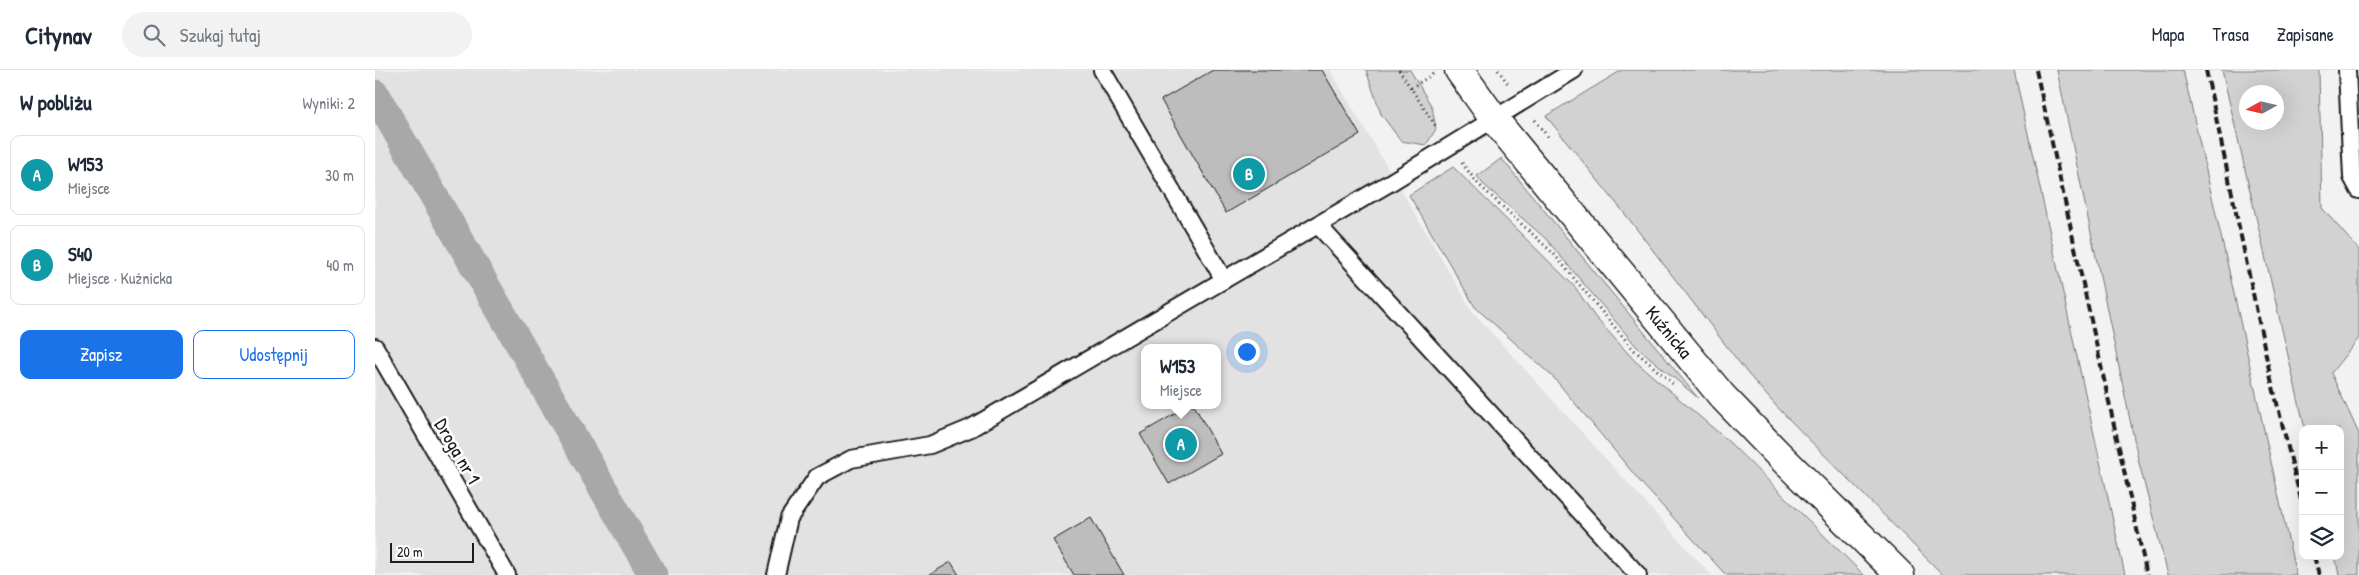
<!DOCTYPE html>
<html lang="pl">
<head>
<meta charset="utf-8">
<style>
	body { margin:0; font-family:"Patrick Hand",sans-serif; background:#f2f2f3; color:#1f2937 }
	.controls { position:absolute; right:15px; bottom:15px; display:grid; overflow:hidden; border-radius:10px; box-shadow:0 5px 20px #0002 }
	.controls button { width:45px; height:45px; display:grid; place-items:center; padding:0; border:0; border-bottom:1px solid #e0e1e3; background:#fff; color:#1f2937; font:25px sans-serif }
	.compass { position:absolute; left:1864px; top:15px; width:45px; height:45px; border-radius:50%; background:#fff; box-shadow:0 5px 20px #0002; rotate:262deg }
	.scale { position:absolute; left:15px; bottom:12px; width:84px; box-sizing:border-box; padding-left:5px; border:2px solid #1c1c1c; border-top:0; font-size:14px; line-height:18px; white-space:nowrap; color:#1c1c1c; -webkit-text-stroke:4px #fff; paint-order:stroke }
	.you { position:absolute; left:871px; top:281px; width:18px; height:18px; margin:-12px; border:4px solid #fff; border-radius:50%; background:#1a73e8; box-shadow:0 0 0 8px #1a73e833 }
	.badge { display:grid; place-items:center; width:32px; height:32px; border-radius:50%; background:#1a73e8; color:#fff; font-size:16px; font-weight:700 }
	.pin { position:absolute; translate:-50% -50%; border:2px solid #fff; box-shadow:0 1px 5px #0006 }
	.popup { position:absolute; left:766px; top:274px; width:80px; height:65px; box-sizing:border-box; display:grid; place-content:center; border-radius:10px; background:#fff; filter:drop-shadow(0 1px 4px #0005); font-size:16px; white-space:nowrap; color:#747a83 }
	.popup b { font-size:19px; color:#1f2937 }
	.popup::after { content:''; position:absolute; left:50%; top:100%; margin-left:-10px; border:10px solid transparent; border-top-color:#fff }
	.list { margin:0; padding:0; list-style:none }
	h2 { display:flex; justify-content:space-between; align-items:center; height:65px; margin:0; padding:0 20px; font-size:21px }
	h2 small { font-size:16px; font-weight:400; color:#747a83 }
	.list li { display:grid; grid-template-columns:32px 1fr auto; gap:15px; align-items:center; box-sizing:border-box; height:80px; margin:0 10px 10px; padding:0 10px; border:1px solid #e0e1e3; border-radius:10px }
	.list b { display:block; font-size:19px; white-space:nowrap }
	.list p { margin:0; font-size:16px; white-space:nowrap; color:#747a83 }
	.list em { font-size:16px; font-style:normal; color:#747a83 }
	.actions { display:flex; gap:10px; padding:15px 20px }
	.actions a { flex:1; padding:11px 0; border:1px solid #1a73e8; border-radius:10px; text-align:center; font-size:18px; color:#1a73e8 }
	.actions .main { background:#1a73e8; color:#fff }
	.icon { flex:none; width:28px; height:28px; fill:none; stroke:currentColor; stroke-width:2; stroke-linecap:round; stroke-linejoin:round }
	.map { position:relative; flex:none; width:1984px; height:505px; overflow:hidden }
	header { display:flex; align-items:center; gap:30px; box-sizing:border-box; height:70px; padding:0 25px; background:#fff; border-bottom:1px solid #e0e1e3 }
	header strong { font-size:24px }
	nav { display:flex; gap:28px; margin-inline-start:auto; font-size:18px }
	.search { width:350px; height:45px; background:#f2f2f3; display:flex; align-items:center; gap:12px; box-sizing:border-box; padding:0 18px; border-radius:28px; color:#747a83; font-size:19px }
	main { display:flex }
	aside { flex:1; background:#fff }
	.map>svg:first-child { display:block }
	.built { fill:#e2e2e2; fill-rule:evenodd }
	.green { fill:#d2d2d2; stroke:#777; fill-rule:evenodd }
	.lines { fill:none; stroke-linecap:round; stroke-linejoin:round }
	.canal { stroke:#a8a8a8; stroke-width:29 }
	.building { fill:#bdbdbd; stroke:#1c1c1c }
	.service-casing { stroke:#1c1c1c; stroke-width:20 }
	.tertiary-casing { stroke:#1c1c1c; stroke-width:31 }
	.path { stroke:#1c1c1c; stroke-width:3; stroke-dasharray:1 4; stroke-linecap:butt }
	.service { stroke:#fff; stroke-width:16 }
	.tertiary { stroke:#fff; stroke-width:28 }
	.rail { stroke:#1c1c1c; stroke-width:4; stroke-dasharray:8 4; stroke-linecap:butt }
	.labels { text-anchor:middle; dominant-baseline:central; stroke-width:5; stroke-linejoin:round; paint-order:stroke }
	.street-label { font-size:19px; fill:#1c1c1c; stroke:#fff }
</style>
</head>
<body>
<header>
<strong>Citynav</strong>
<div class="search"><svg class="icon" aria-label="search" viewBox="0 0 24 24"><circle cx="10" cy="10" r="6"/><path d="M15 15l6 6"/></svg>Szukaj tutaj</div>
<nav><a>Mapa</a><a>Trasa</a><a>Zapisane</a></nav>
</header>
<main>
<aside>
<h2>W pobliżu<small>Wyniki: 2</small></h2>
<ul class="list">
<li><span class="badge" style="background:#0f9aa8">A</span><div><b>W153</b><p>Miejsce</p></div><em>30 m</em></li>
<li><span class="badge" style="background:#0f9aa8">B</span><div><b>S40</b><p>Miejsce · Kuźnicka</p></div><em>40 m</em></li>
</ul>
<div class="actions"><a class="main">Zapisz</a><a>Udostępnij</a></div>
</aside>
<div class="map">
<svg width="1984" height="505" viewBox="0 0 1984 505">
	<rect width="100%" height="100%" fill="#f2f2f2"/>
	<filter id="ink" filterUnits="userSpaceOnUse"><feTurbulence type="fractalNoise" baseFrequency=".02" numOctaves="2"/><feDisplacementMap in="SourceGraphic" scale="10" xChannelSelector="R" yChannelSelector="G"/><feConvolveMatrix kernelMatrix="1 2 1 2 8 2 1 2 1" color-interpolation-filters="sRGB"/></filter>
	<g filter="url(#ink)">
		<path class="built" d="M0,0H955L1098,242L1336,505H0ZM770,278H842V335H770Z"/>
		<g class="green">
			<path d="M991,0H1035L1057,37L1061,59L1051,75L1026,71L1006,44Z"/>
			<path d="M1247,0H1639L1750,505H1568L1402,337L1373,304L1250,144L1171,46Z"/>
			<path d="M1682,0H1808L1854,201L1921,505H1793L1764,393Z"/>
			<path d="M1847,0H1944L1947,138L1984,180V268L1956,303L1984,364V505H1964L1960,486H1965V359H1930ZM1872,22H1902V52H1872Z"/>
			<path d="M1127,88V89L1323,328L1262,277L1171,169L1108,114L1102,106Z"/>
			<path d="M1078,97L1200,217L1220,247L1260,291L1352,370L1489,505H1351L1268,415L1179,308L1100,237L1034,125Z"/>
		</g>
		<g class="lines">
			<path class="canal" d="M0,24L278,505"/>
		</g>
		<g class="building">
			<path d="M838,0H947L985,65L851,143L786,30Z"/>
			<path d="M815,335H819L846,384L794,414L765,364Z"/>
			<path d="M716,448L749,505H699L678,470Z"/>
			<path d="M576,492L584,505H554Z"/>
		</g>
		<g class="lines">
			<g class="service-casing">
				<g id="service">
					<path d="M727,0L849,210"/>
					<path d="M1972,0L1977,107L1984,120"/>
					<path d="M943,155L1263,505"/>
					<path d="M0,277L132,505"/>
					<path d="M401,505L414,448L442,407L476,389L555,375L596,358L1016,112L1199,0"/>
				</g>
			</g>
			<g class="tertiary-casing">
				<g id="tertiary">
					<path id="s1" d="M1084,0L1119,49L1347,326L1401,382L1525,505"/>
				</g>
			</g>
			<g class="path">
				<path d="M1024,0L1062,58"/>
				<path d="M1123,0L1134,15"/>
				<path d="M1036,18L1058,4"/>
				<path d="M1160,50L1173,67"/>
				<path d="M1087,93L1103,114L1178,183L1258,279L1298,314"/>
			</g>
			<use href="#service" class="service"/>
			<use href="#tertiary" class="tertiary"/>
			<g class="rail">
				<path d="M1661,0L1772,505"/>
				<path d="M1831,0L1896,309L1928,438"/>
				<path d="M1939,486L1944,505"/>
			</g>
		</g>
	</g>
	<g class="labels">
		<g class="street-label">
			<text stroke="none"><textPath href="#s1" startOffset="336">Kuźnicka</textPath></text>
			<text transform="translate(83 381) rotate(60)">Droga nr 1</text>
		</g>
	</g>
</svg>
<div class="controls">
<button>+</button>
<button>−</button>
<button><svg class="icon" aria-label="layers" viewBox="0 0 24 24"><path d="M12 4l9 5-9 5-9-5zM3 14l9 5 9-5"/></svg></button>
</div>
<svg class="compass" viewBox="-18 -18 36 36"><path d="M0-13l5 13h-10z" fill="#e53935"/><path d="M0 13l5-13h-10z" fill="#747a83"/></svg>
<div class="scale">20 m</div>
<div class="you"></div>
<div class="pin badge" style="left:806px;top:374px;background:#0f9aa8">A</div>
<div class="popup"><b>W153</b>Miejsce</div>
<div class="pin badge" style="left:874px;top:104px;background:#0f9aa8">B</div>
</div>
</main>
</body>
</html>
